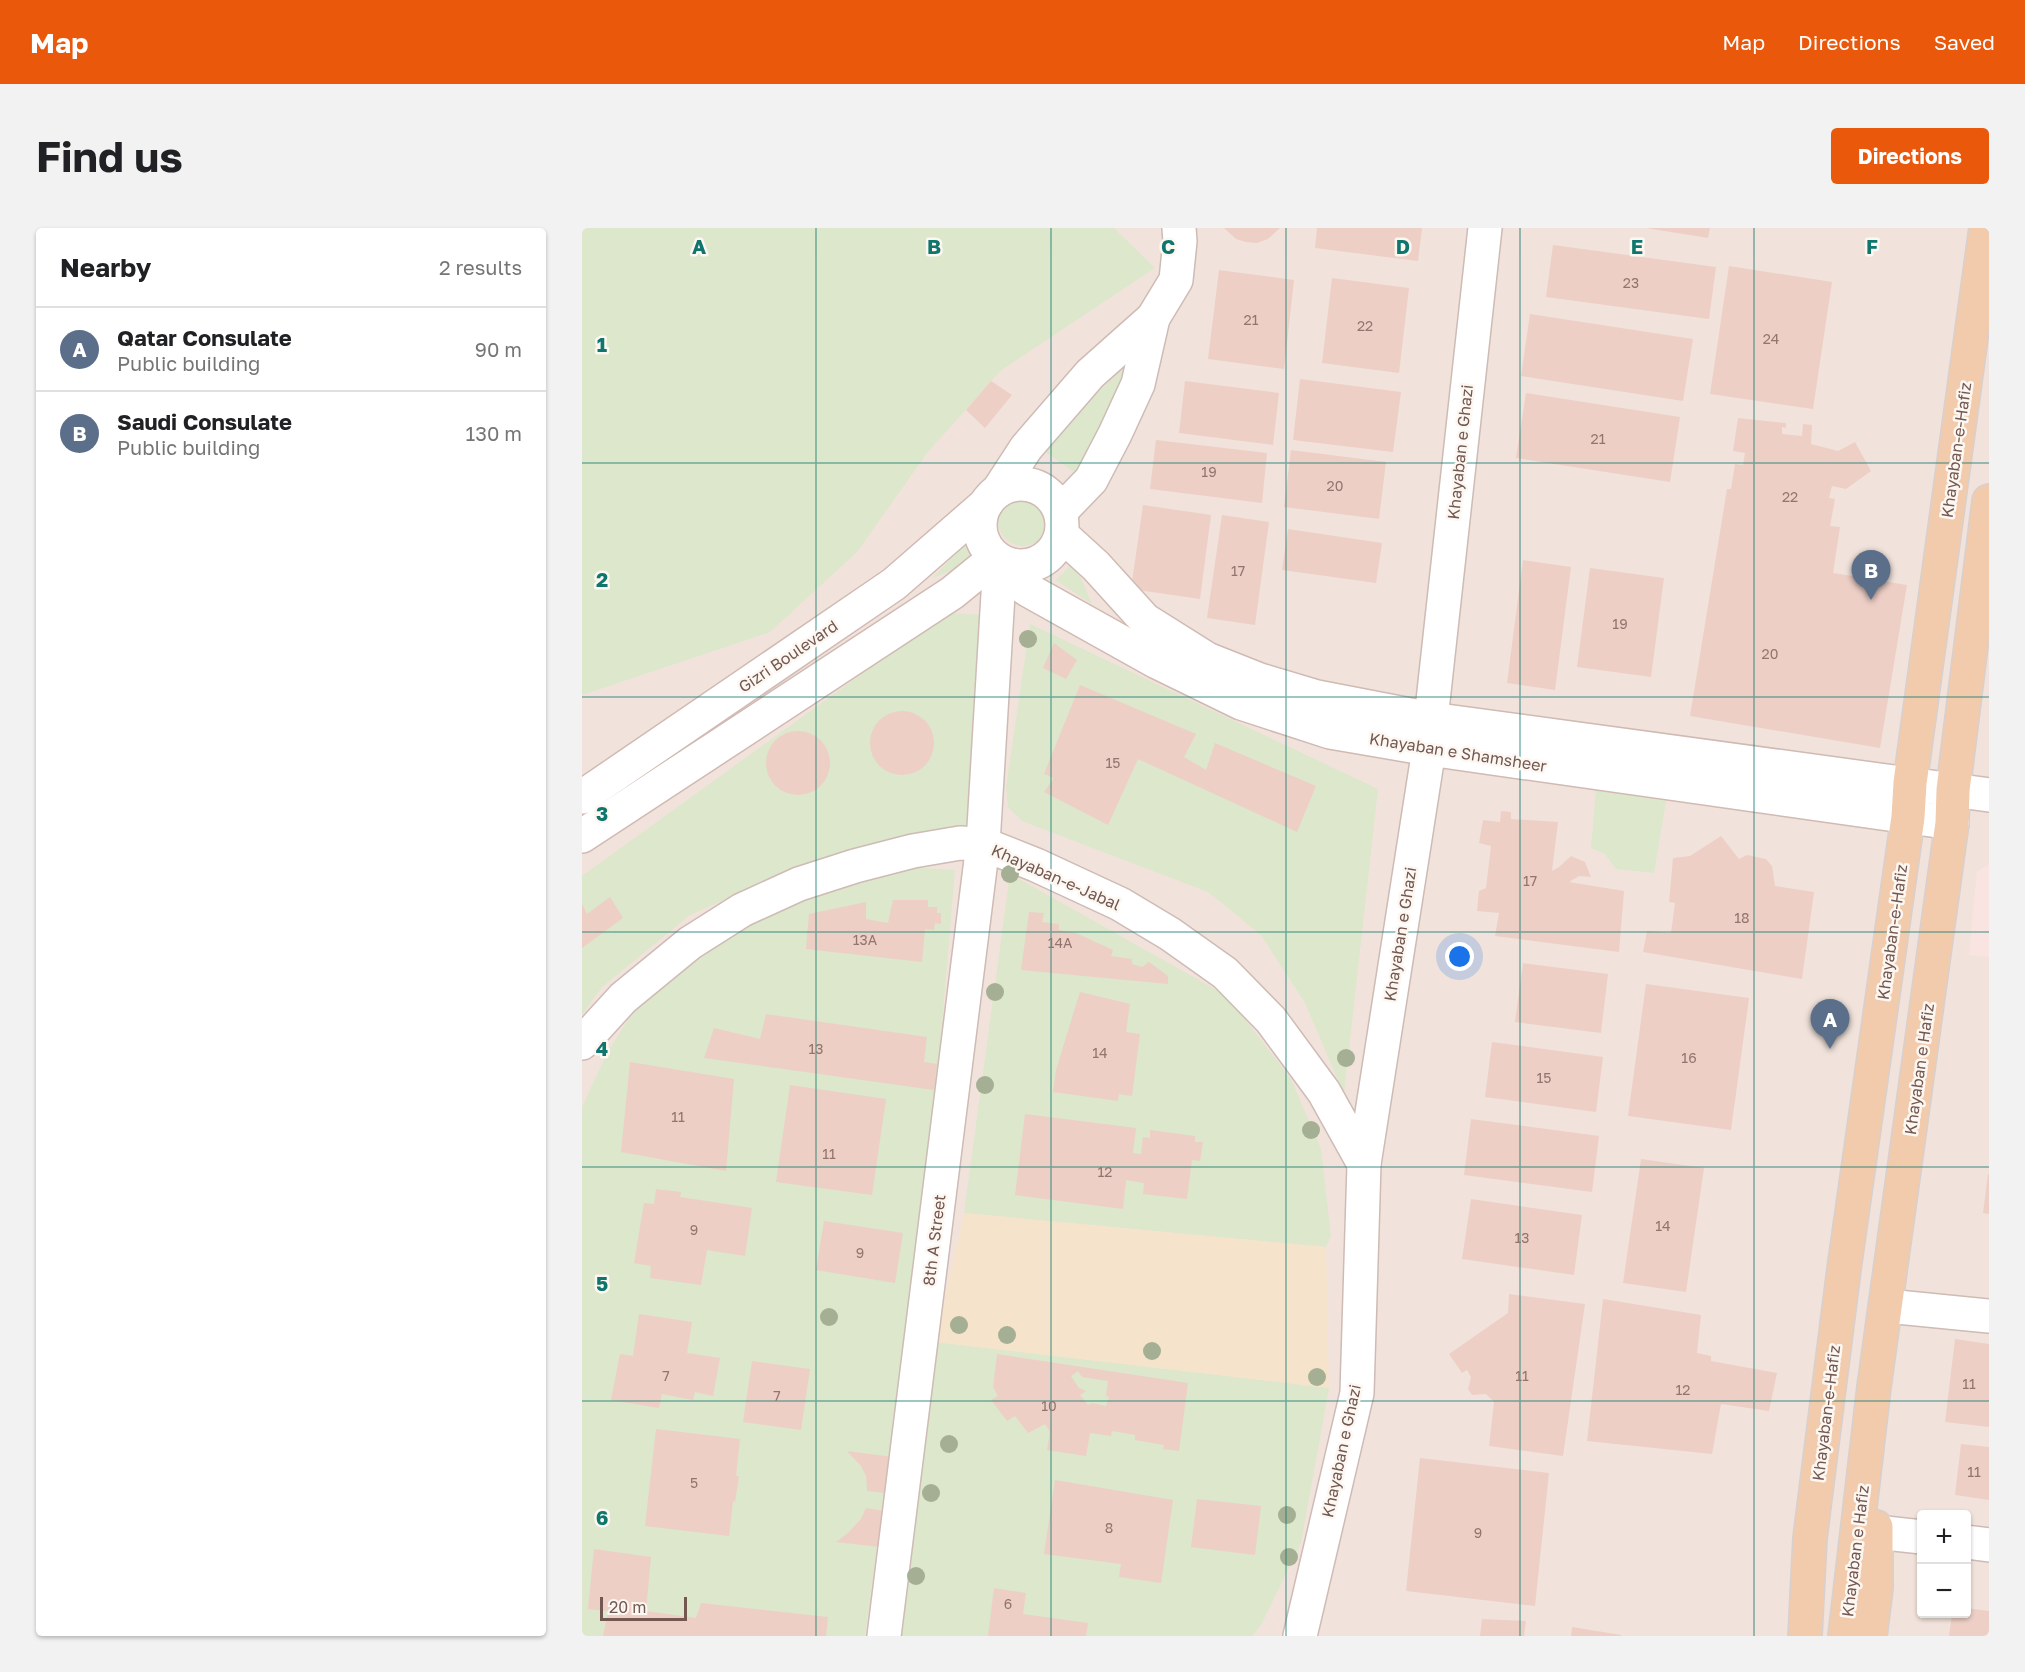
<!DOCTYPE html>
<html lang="en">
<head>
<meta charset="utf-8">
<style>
	body { margin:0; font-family:"Golos Text",sans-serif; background:#f2f2f2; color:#202124 }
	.controls { position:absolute; right:18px; bottom:18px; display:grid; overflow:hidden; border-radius:6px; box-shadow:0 2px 4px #0004 }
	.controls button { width:54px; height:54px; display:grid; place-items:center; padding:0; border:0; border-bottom:2px solid #e0e0e0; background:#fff; color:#202124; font:30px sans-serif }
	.scale { position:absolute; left:18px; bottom:15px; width:87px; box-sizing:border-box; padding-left:6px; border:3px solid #735751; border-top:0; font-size:16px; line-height:21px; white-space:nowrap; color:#735751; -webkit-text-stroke:4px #fdf7f2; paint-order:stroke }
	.you { position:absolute; left:878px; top:729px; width:21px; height:21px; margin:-15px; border:4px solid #fff; border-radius:50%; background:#1a73e8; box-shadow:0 0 0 9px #1a73e833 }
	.badge { display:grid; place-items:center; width:39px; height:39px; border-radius:50%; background:#ea580c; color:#fff; font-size:20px; font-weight:700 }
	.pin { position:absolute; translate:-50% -50px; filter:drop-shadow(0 2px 3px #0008) }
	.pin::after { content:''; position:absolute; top:32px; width:21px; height:18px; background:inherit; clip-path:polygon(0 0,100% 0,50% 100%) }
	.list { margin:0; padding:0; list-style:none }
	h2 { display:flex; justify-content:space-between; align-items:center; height:78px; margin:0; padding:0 24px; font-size:26px }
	h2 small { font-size:20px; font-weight:400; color:#757577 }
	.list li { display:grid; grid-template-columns:39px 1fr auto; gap:18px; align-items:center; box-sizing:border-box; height:84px; padding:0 24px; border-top:2px solid #e0e0e0 }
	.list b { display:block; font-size:22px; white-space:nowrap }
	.list p { margin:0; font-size:20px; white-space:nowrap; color:#757577 }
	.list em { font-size:20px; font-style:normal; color:#757577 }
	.map { position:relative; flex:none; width:1407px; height:1408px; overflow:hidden; border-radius:6px }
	header { display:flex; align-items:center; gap:36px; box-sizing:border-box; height:84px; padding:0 30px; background:#ea580c; color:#fff }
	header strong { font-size:28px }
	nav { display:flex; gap:33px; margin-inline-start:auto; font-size:21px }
	.intro { display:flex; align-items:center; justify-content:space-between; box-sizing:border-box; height:144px; padding:0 36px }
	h1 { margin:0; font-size:42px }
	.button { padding:15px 27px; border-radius:6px; background:#ea580c; color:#fff; font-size:21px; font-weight:700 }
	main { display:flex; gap:36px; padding:0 36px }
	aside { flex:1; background:#fff; border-radius:6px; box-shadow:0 2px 4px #0004 }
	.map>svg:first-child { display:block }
	.residential { fill:#f1e3db; fill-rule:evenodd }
	.commercial { fill:#f9e4e1 }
	.green { fill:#dce7cb }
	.sand { fill:#f5e4cb }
	.building { fill:#edcfc6; fill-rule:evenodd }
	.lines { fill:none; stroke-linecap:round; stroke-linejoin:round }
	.minor-casing { stroke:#cebbb5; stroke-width:36 }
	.tertiary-casing { stroke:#cebbb5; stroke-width:36 }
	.secondary-casing { stroke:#d0bab3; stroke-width:36 }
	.primary-casing { stroke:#d8d0ce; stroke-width:36 }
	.minor { stroke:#fff; stroke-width:33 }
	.tertiary { stroke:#fff; stroke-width:33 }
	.secondary { stroke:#fff; stroke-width:33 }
	.primary { stroke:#f1cbac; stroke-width:33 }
	.tree { fill:#a5af93 }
	.grid { fill:none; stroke:#0f766e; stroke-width:1.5; stroke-opacity:0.55 }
	.labels { text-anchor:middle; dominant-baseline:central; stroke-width:5; stroke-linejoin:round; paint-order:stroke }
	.number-label { font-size:14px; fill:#92756e }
	.street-label { font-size:16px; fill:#735751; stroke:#fdf7f2 }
	.grid-label { font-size:20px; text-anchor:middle; font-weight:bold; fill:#0f766e; stroke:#fdf7f2; stroke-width:5; stroke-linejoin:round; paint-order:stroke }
</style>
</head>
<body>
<header>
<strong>Map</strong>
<nav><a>Map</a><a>Directions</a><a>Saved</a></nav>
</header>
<div class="intro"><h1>Find us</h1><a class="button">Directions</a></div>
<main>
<aside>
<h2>Nearby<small>2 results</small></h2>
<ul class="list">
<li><span class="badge" style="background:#5c6f8a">A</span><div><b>Qatar Consulate</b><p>Public building</p></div><em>90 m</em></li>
<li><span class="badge" style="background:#5c6f8a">B</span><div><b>Saudi Consulate</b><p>Public building</p></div><em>130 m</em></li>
</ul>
</aside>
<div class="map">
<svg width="1407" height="1408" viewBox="0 0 1407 1408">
	<rect width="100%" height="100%" fill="#fbf2ec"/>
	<path class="residential" d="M0,0H1407V1408H0ZM1340,1286H1384V1386H1340Z"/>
	<path class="commercial" d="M1407,636V729L1387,727L1395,644Z"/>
	<g class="green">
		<path d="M0,0H532L573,40L418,143L345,225L275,324L188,404L0,467Z"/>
		<path d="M547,135L502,251L458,220Z"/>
		<circle cx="441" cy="293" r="25"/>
		<path d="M391,309L405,330L350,350Z"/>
		<path d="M492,334L510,376L474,352Z"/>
		<path d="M364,385L408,387L390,602L207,643L108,687L20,759L0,787V648Z"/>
		<path d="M448,396L796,561L762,866L723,775L679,707L626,664L440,593L426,579L424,559Z"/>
		<path d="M1014,562L1084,573L1072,645L1034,641L1023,626L1009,620Z"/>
		<path d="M321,639L373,642L353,879L317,1154L321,1214L309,1212L283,1408H0V879L25,825L57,775L129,718L201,678Z"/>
		<path d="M428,646L645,768L709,851L739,921L749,1008L744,1019L382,985Z"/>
		<path d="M353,1114L747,1160L719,1315L679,1397L670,1408H318Z"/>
	</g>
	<path class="sand" d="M382,985L744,1019L747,1160L353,1114Z"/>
	<g class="building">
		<path d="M642,0H698L686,11L675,15L664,14L654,11Z"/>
		<path d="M735,0H840L836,33L733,20Z"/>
		<path d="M1064,0H1128L1126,10Z"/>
		<path d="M971,17L1134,39L1127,91L964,69Z"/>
		<path d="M1147,38L1250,54L1231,181L1128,166Z"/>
		<path d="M637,42L712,52L702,141L626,131Z"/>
		<path d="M750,50L827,60L817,145L740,135Z"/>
		<path d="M948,86L1111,111L1101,173L939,148Z"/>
		<path d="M718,151L819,164L811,224L711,212Z"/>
		<path d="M409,153L430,167L403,200L384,182Z"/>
		<path d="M603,153L697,165L691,217L597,205Z"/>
		<path d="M944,165L1098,189L1088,254L934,230Z"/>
		<path d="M1156,190L1204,195V200L1200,199V206L1220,208L1221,196L1230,197L1229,216L1256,223L1273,214L1289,243L1264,261L1250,258L1247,270L1253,271L1248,298L1258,299L1251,345L1325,357L1298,520L1108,488L1145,261H1149L1153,236L1161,237L1163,225L1151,223Z"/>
		<path d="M574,212L685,225L680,275L568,261Z"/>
		<path d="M709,222L804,234L797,291L702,279Z"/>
		<path d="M561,277L629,287L618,371L549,361Z"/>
		<path d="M640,287L687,294L673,397L625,390Z"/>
		<path d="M706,301L800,315L794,355L700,342Z"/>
		<path d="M941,332L989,339L973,462L925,455Z"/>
		<path d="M1008,340L1082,350L1069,449L995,439Z"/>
		<path d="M472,415L495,432L484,451L461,440Z"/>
		<path d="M498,457L614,506L602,529L624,542L633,515L734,558L715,604L556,531L526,597L462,564L472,550L462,546Z"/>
		<circle cx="320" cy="515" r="32"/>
		<circle cx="216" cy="535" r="32"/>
		<path d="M919,583L929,584V591L976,594L970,643L977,639L989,628L1003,634L1009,649L997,648L987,654L1042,663L1037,724L913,708L917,685L895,683L897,663L904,660L909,618L897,615L901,592L918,594Z"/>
		<path d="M1139,608L1157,631L1165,627L1184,631L1190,638L1193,658L1232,664L1220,751L1061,724L1065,703L1089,705L1093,675L1087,674L1091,630L1108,628Z"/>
		<path d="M28,669L41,690L0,720V676L5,686Z"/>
		<path d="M311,672H346V679H355V685H359V696L353,695L352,702L343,701L340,734L224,721L227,686L284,674V691L306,695Z"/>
		<path d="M447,684L462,685L460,694L477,696V702L494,705L531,722L529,728L550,731V736L560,739L567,734L586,748V756L439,742Z"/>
		<path d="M941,735L1026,746L1019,805L933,794Z"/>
		<path d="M1064,756L1167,770L1149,902L1046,888Z"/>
		<path d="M498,764L548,776L544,804L558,806L550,868L537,866L536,873L471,864L474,842Z"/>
		<path d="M184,786L345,809L342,834L355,836L352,862L122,830L132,800L178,811Z"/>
		<path d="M910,814L1021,829L1014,884L903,869Z"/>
		<path d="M48,834L152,851L144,943L39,924Z"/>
		<path d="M208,857L304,871L290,967L194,954Z"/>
		<path d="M443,886L554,900L551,925L559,926L561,909L568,910V902L613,908V914H621L618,933L610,932L605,971L561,966L562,955L544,952L541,981L433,967Z"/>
		<path d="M889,891L1017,908L1010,964L882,947Z"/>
		<path d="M1059,931L1122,940L1104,1064L1041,1055Z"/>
		<path d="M1406,946H1407V986L1401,985Z"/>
		<path d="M74,961L99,964L98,969L170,980L163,1028L125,1022L119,1057L68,1050L69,1038L52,1035L62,975L72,976Z"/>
		<path d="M889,971L1000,987L992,1047L880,1031Z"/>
		<path d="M242,993L321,1005L313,1055L234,1042Z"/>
		<path d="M927,1066L1003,1076L981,1228L907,1218L912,1174L904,1166L890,1167L886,1161L889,1149L885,1142L880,1145L867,1126L926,1085Z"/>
		<path d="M1021,1071L1119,1087L1115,1125L1129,1128V1133L1195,1145L1187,1183L1139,1176L1130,1226L1005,1213Z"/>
		<path d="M57,1086L110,1094L105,1125L138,1130L131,1168L113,1164L111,1172L80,1166L77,1180L29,1172L38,1126L51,1128Z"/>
		<path d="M1373,1111L1407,1116V1199L1363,1194Z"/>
		<path d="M415,1126L606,1155L597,1223L581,1221L582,1217L553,1212V1207L530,1203L529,1208L508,1205L504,1228L465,1222L468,1204L463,1196L446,1205L433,1188L425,1193L409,1172L416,1168L411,1159ZM496,1143L500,1149L526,1153L524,1168L527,1169L524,1178L510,1175L506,1177L498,1167L504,1163L497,1160L489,1148Z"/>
		<path d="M170,1133L228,1141L219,1202L161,1194Z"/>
		<path d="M74,1201L158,1211L154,1248H157L153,1274L151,1273L147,1308L63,1298Z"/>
		<path d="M1379,1216L1407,1219V1272L1373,1267Z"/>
		<path d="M265,1223L311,1229L303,1265L285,1263L284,1248L279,1238Z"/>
		<path d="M838,1230L967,1245L953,1378L824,1363Z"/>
		<path d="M473,1252L591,1272L579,1355L537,1349L539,1336L462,1326Z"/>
		<path d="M615,1271L679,1278L673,1327L609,1319Z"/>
		<path d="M284,1280L302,1283L306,1320L254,1314L266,1305L279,1291Z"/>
		<path d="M12,1321L69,1329L64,1383L114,1390L119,1375L246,1389L244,1408H21L26,1383L6,1381Z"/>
		<path d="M412,1360L444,1365L441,1386L506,1395L504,1408H406Z"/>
		<path d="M1384,1380L1407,1383V1408H1367L1370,1386H1384Z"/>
		<path d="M900,1391L944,1393L942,1408H898Z"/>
		<path d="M990,1399L1039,1407V1408H989Z"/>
	</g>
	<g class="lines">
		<g class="minor-casing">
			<g id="minor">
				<path d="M416,263L444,220L508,146L571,90L594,52L598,13L597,0"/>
				<path d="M479,283L509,252L533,206L556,156L571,90"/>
				<path d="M0,815L41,770L108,715L160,682L217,656L273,638L331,623L378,615L401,616L454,637L538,676L588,706L643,745L689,792L742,864L782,936"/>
				<path d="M1277,1294L1294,1304L1340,1309"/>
				<path d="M1384,1314L1407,1317"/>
				<path d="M302,1408L401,616L418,333"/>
				<path d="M718,1408L775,1165L782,936L847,521L849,491L903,0"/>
			</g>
		</g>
		<g class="tertiary-casing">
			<path id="tertiary" d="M1305,1078L1407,1088"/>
		</g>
		<g class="secondary-casing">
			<g id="secondary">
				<circle cx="439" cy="297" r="41"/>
				<path d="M480,307L514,338L563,392L625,431L678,452L735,469L849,491L1407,567"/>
				<path d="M424,336L432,352L446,362L575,434L659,475L748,504L847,521L1370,595"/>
				<path d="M0,569L312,356L404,276"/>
				<path d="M0,608L370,365L413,330"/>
			</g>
		</g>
		<g class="primary-casing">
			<g id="primary">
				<path d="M1223,1408L1228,1310L1262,1041L1326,589L1328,555L1404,0"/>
				<path d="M1263,1408L1292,1159L1370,595L1371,562L1407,273"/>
				<path d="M1288,1408L1294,1360V1299"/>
			</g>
		</g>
		<use href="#minor" class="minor"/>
		<use href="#tertiary" class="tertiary"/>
		<use href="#secondary" class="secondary"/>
		<use href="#primary" class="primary"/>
	</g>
	<g class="tree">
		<circle cx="446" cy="411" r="9"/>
		<circle cx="428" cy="646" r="9"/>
		<circle cx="413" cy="764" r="9"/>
		<circle cx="764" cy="830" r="9"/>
		<circle cx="403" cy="857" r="9"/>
		<circle cx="729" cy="902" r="9"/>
		<circle cx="247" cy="1089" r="9"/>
		<circle cx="377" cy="1097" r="9"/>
		<circle cx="425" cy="1107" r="9"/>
		<circle cx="570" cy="1123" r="9"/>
		<circle cx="735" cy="1149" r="9"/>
		<circle cx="367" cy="1216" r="9"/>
		<circle cx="349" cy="1265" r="9"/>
		<circle cx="705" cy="1287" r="9"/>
		<circle cx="707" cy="1329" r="9"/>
		<circle cx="334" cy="1348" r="9"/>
	</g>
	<path class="grid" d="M234,0V1408M469,0V1408M704,0V1408M938,0V1408M1172,0V1408M0,235H1407M0,469H1407M0,704H1407M0,939H1407M0,1173H1407"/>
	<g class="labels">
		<g class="number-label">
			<text x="1049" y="54">23</text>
			<text x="669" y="91">21</text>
			<text x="783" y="97">22</text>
			<text x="1189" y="110">24</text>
			<text x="1016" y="210">21</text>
			<text x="627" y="243">19</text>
			<text x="753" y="257">20</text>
			<text x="1208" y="268">22</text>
			<text x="656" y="342">17</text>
			<text x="1038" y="395">19</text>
			<text x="1188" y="425">20</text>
			<text x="531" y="534">15</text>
			<text x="948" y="652">17</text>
			<text x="1160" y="689">18</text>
			<text x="283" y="711">13A</text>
			<text x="478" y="714">14A</text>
			<text x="234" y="820">13</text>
			<text x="518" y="824">14</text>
			<text x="1107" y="829">16</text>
			<text x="962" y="849">15</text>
			<text x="96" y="888">11</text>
			<text x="247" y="925">11</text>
			<text x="523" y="943">12</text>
			<text x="1081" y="997">14</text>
			<text x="112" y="1001">9</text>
			<text x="940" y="1009">13</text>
			<text x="278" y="1024">9</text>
			<text x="84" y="1147">7</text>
			<text x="940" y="1147">11</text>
			<text x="1387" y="1155">11</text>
			<text x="1101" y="1161">12</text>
			<text x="195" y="1167">7</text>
			<text x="467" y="1177">10</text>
			<text x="1392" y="1243">11</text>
			<text x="112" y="1254">5</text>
			<text x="527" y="1299">8</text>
			<text x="896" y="1304">9</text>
			<text x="426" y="1375">6</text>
		</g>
		<g class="street-label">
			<text transform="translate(1374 222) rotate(-82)">Khayaban-e-Hafiz</text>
			<text transform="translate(878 224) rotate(-84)">Khayaban e Ghazi</text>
			<text transform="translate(206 428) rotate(-34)">Gizri Boulevard</text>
			<text transform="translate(876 524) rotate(9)">Khayaban e Shamsheer</text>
			<text transform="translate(474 649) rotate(24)">Khayaban-e-Jabal</text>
			<text transform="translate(1310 704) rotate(-82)">Khayaban-e-Hafiz</text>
			<text transform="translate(818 706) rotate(-81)">Khayaban e Ghazi</text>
			<text transform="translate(1337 841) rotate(-82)">Khayaban e Hafiz</text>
			<text transform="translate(352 1012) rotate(-83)">8th A Street</text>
			<text transform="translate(1244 1185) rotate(-83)">Khayaban-e-Hafiz</text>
			<text transform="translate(759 1223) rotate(-78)">Khayaban e Ghazi</text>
			<text transform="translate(1273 1323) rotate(-83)">Khayaban e Hafiz</text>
		</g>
	</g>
	<g class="grid-label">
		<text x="117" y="26">A</text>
		<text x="352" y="26">B</text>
		<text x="586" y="26">C</text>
		<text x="821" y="26">D</text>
		<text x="1055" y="26">E</text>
		<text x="1290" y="26">F</text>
		<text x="20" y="124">1</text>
		<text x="20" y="359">2</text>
		<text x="20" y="593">3</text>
		<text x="20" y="828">4</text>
		<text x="20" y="1063">5</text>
		<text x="20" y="1297">6</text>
	</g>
</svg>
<div class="controls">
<button>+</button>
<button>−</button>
</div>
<div class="scale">20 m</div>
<div class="you"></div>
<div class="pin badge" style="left:1248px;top:821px;background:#5c6f8a">A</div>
<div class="pin badge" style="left:1289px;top:372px;background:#5c6f8a">B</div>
</div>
</main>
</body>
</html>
